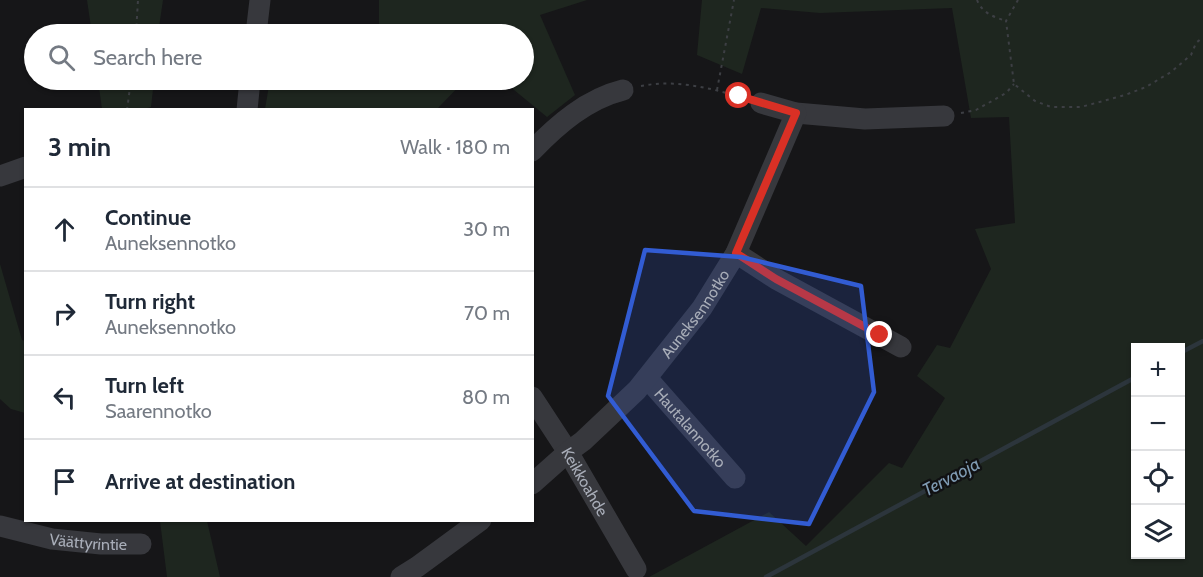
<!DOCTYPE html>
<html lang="en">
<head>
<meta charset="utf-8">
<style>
	body { margin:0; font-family:Cabin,sans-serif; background:#f6f6f7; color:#1f2937 }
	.controls { position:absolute; right:18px; bottom:18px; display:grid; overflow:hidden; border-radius:0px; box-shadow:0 2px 4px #0004 }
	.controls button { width:54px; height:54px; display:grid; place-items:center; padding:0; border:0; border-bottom:2px solid #e0e1e3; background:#fff; color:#1f2937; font:30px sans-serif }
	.stop { position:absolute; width:18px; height:18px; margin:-14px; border:4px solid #d93025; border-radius:50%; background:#fff }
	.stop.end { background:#d93025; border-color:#fff; box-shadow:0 2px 6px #0008 }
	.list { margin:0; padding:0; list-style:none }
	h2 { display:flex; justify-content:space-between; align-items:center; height:78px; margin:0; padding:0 24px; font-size:26px }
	h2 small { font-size:20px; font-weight:400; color:#747a83 }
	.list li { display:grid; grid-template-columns:39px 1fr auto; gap:18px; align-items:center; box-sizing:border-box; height:84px; padding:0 24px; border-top:2px solid #e0e1e3 }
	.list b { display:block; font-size:22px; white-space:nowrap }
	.list p { margin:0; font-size:20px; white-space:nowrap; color:#747a83 }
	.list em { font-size:20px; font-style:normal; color:#747a83 }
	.icon { flex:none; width:33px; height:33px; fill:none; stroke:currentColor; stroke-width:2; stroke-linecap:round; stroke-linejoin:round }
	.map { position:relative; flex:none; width:1203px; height:577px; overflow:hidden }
	.search { position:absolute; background:#fff; box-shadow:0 2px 4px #0004; left:24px; top:24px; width:510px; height:66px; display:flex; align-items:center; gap:15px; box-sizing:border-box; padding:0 21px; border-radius:33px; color:#747a83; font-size:22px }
	.panel { position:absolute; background:#fff; box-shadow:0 2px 4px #0004; left:24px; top:108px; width:510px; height:414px; border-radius:0px }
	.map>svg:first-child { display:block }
	.green { fill:#1e261f; fill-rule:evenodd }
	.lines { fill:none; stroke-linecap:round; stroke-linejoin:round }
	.stream { stroke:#2c353c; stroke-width:4.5 }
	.path { stroke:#3d3f44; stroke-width:2; stroke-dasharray:3 4.5; stroke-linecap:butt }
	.minor { stroke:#37383d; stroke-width:21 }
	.route { stroke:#d93025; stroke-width:8 }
	.marked { fill:#325cd3; fill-opacity:0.2; stroke:#325cd3; stroke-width:4.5; stroke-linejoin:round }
	.labels { text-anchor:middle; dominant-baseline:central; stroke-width:4.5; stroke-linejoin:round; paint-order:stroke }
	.street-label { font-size:16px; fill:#a8adb8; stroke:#111113 }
	.water-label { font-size:18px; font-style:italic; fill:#7f9bb3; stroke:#111113 }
</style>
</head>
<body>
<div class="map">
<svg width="1203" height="577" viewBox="0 0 1203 577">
	<rect width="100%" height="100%" fill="#161618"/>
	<g class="green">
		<path d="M87,0H163L158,34H92Z"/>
		<path d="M379,0H587L540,15L575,95L547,117L502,80H524V34H379Z"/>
		<path d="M702,0H1203V577H649L769,512L806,546L889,463L902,468L945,398L917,376L937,345L950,348L991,269L975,229L1015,223L1009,117L971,118L952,8L820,13L761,8L742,74L697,55ZM1136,348H1180V554H1136Z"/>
		<path d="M98,80H154L151,107L140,110L102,109Z"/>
		<path d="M270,80H465L437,109H265Z"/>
		<path d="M0,264L22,340L25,341V413L11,409L0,399Z"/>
		<path d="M160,521H207L220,577H167Z"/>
	</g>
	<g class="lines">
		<g class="stream">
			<path d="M1180,353L1203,341"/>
			<path d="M766,577L1136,377"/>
		</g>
		<g class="path">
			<path d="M977,0C982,13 994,17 1006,21"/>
			<path d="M1018,0L1006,21L1014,84L1035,101L1051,107H1081L1125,95L1146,87L1171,72L1191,55L1196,43L1203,37"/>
			<path d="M136,34L138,0"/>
			<path d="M641,86C676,79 710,88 744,98"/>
			<path d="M717,90L734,0"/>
			<path d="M127,110L131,80"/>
			<path d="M961,113L976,110L1006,93L1014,84"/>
		</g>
		<g class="minor">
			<path d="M256,34L260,0"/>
			<path d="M761,103L796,113L865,119L944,116"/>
			<path d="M247,110L250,80"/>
			<path d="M532,151C558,124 587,99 623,90"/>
			<path d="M0,176L26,167"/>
			<path d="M736,253L776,279L901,347"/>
			<path id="s1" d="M647,378L735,478"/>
			<path id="s2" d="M532,397L568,452L636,569"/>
			<path id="s3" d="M532,484L568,452L583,441L637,390L702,308L736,253L796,113"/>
			<path id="s4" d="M0,526L52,539L101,544H141"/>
			<path d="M401,577L417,567L481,520"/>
		</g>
	</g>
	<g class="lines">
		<path class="route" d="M739,96L796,113L736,253L776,279L880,335"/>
	</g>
	<path class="marked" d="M645,250L741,257L861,286L874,392L809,524L694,511L608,396Z"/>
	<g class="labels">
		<g class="street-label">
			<text stroke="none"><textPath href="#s3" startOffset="237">Auneksennotko</textPath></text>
			<text stroke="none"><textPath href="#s1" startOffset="66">Hautalannotko</textPath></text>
			<text stroke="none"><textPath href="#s2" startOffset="100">Keikkoahde</textPath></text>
			<text stroke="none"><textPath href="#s4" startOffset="90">Väättyrintie</textPath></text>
		</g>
		<g class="water-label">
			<text transform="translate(951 477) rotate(-28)">Tervaoja</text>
		</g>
	</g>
</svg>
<div class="controls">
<button>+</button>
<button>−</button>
<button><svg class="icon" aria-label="locate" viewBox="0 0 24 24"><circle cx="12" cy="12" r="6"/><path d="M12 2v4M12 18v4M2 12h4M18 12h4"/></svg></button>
<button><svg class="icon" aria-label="layers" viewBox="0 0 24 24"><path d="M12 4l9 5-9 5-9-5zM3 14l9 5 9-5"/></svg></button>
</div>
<div class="stop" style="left:739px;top:96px"></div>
<div class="stop end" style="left:880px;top:335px"></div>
<div class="search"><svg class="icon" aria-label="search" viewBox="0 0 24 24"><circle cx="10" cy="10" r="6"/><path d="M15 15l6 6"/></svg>Search here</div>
<section class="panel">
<h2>3 min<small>Walk · 180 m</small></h2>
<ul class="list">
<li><svg class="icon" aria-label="ahead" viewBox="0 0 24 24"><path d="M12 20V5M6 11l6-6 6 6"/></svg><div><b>Continue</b><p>Auneksennotko</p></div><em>30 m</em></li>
<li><svg class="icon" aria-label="right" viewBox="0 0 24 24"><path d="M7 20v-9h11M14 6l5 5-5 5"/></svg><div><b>Turn right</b><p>Auneksennotko</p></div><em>70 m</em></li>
<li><svg class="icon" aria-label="left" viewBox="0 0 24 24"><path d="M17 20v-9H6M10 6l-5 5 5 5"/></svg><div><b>Turn left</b><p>Saarennotko</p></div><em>80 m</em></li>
<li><svg class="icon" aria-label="arrive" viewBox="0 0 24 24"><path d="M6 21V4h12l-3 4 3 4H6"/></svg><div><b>Arrive at destination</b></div></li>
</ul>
</section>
</div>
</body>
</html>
